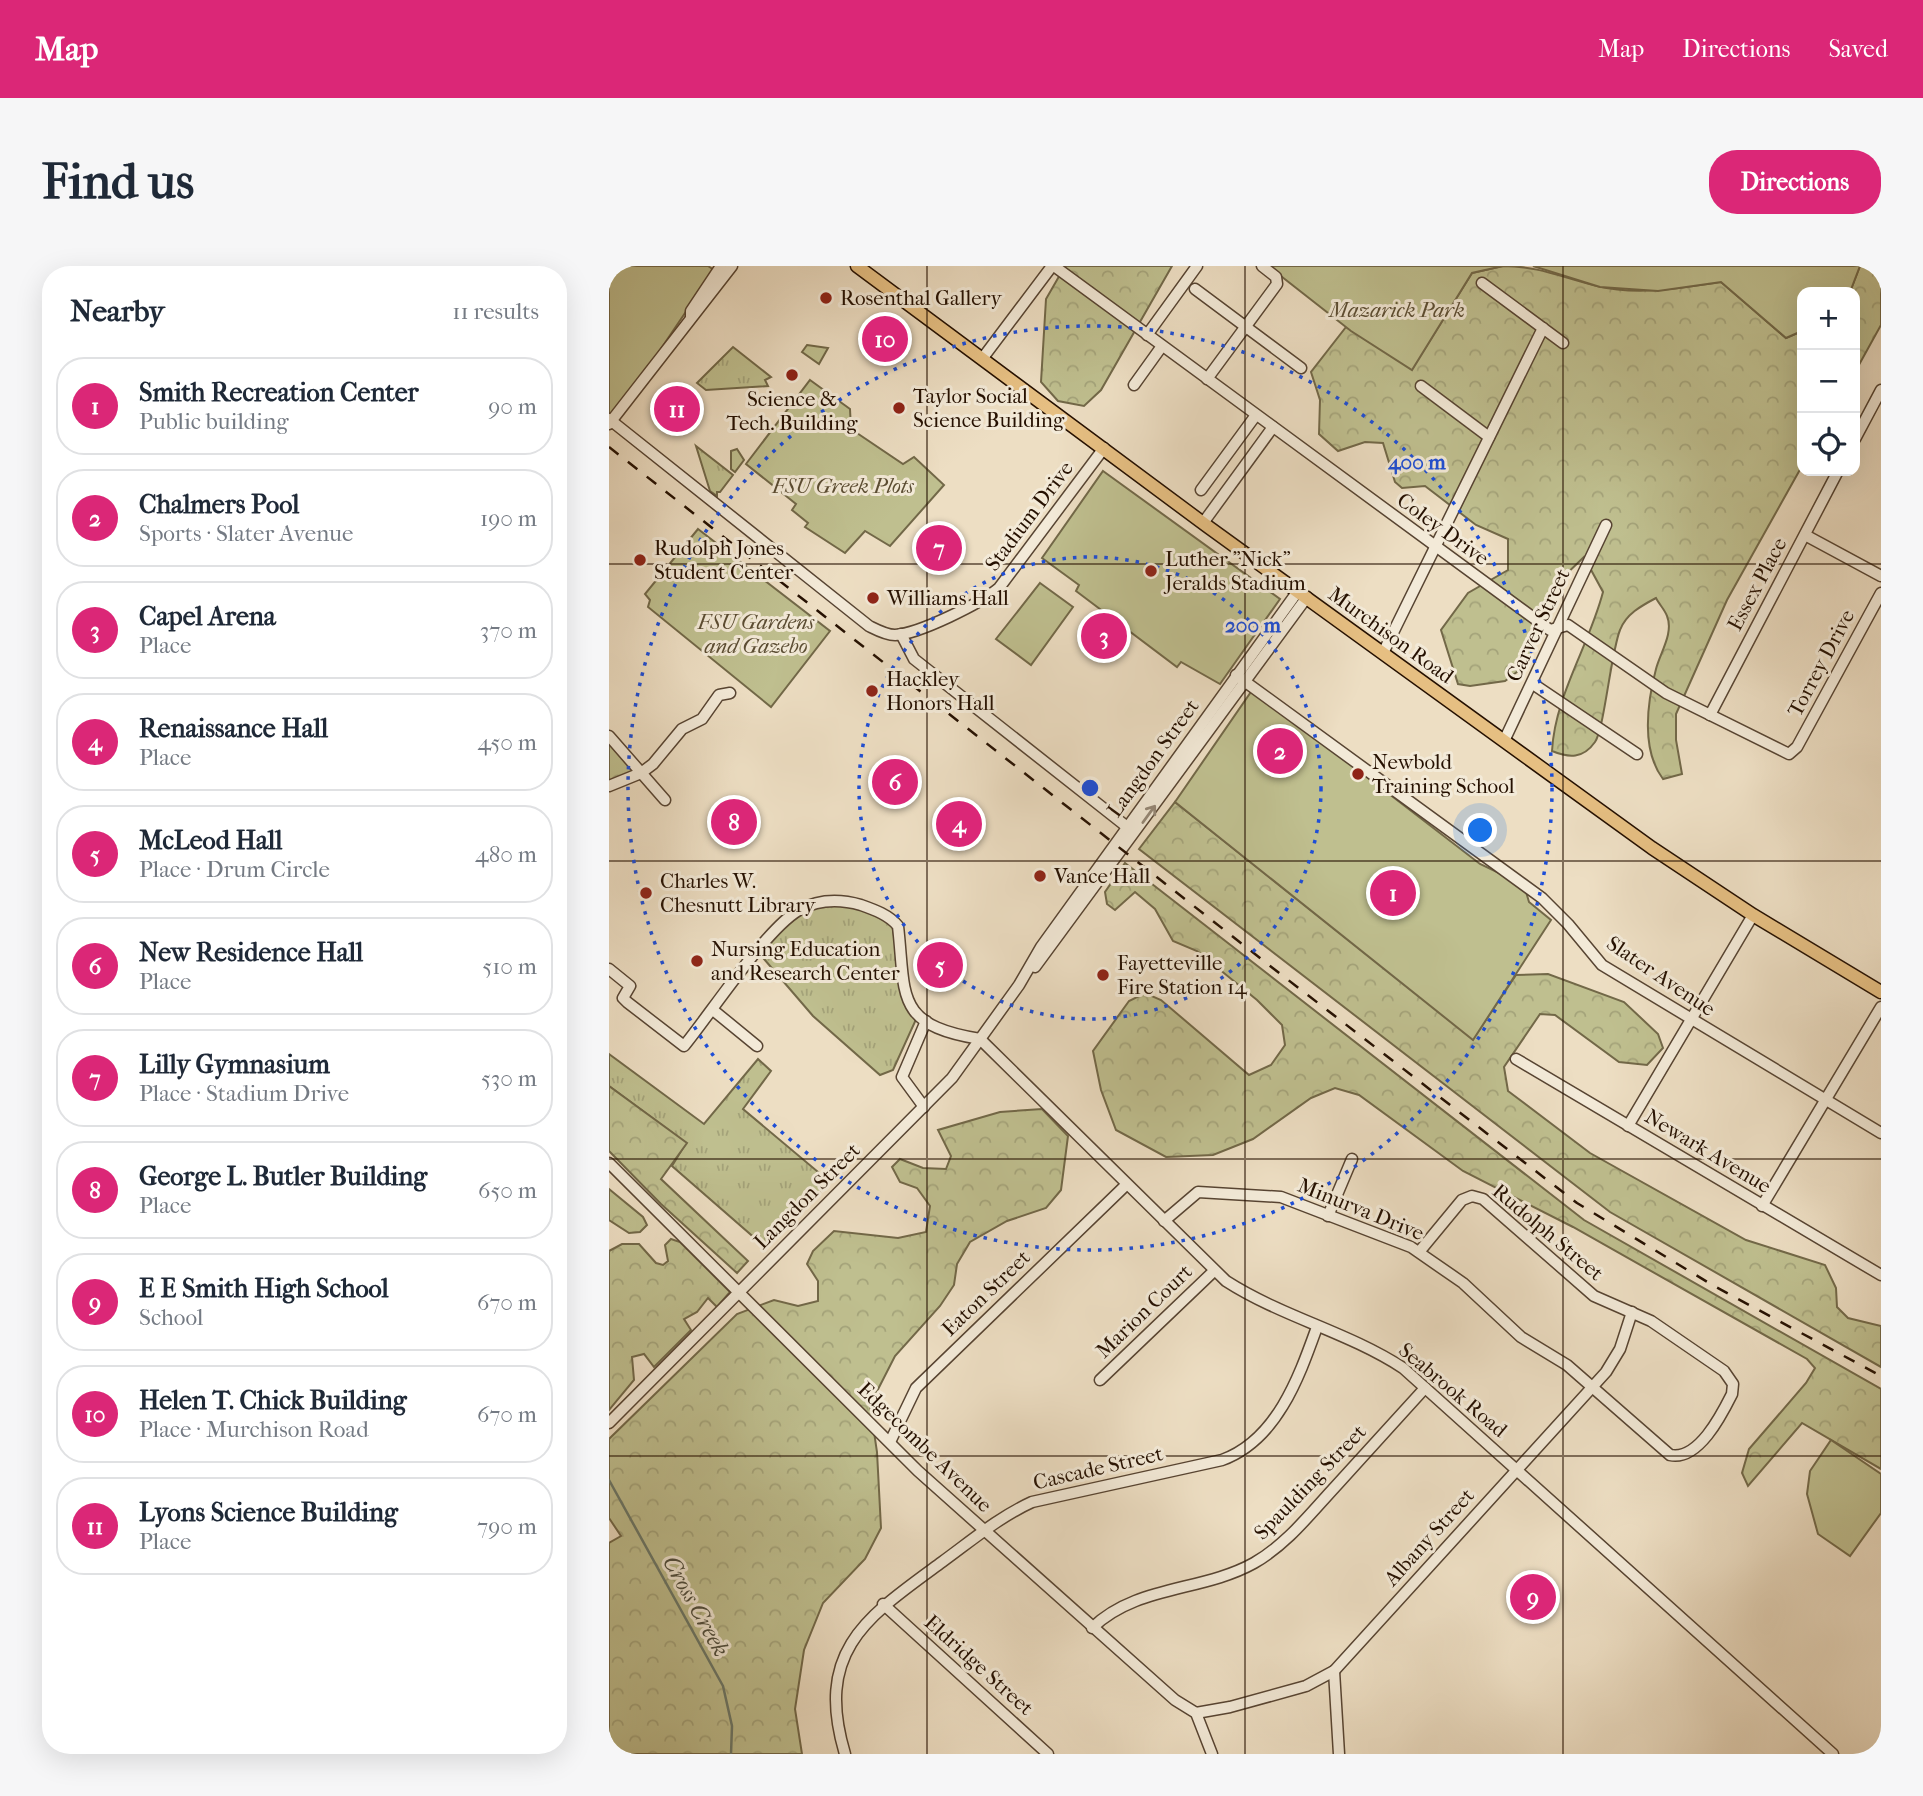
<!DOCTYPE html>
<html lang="en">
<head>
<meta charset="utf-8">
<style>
	body { margin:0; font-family:"IM FELL French Canon",serif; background:#f6f6f7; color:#1f2937 }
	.controls { position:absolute; right:21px; top:21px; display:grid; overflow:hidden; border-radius:14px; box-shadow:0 7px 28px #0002 }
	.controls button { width:63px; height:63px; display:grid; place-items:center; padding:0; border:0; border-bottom:2px solid #e0e1e3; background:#fff; color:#1f2937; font:35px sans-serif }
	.you { position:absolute; left:872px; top:565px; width:24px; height:24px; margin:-18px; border:5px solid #fff; border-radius:50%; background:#1a73e8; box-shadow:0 0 0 10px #1a73e833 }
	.badge { display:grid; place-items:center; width:46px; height:46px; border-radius:50%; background:#db2777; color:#fff; font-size:23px; font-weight:700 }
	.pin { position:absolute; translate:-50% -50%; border:4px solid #fff; box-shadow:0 2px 7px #0006 }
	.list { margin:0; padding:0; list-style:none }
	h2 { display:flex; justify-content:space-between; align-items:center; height:91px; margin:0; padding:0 28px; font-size:30px }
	h2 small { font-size:23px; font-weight:400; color:#747a83 }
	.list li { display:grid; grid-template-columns:46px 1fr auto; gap:21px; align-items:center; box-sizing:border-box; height:98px; margin:0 14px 14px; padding:0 14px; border:2px solid #e0e1e3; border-radius:28px }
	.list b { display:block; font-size:26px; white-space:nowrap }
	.list p { margin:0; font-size:23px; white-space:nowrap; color:#747a83 }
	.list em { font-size:23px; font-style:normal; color:#747a83 }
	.icon { flex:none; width:38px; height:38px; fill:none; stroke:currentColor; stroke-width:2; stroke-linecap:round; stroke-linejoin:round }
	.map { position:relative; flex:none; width:1272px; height:1488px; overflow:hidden; border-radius:28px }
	header { display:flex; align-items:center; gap:42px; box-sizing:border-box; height:98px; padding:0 35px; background:#db2777; color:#fff }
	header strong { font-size:33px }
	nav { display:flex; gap:38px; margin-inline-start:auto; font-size:24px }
	.intro { display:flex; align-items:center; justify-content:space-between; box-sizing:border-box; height:168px; padding:0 42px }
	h1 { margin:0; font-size:49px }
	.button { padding:18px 32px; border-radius:28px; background:#db2777; color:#fff; font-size:24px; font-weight:700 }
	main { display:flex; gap:42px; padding:0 42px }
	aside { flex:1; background:#fff; border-radius:28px; box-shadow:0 7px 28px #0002 }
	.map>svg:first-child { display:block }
	.grass { fill:url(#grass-tufts); stroke:#726848; stroke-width:2 }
	.forest { fill:url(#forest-crowns); stroke:#726848; stroke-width:2 }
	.park { fill:#bfbf8f; stroke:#726848; stroke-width:2 }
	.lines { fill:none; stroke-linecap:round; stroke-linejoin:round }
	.stream { stroke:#6b7869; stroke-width:2.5 }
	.minor-casing { stroke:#574432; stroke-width:13 }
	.major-casing { stroke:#251001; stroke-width:15 }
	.minor { stroke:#f3ead8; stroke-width:10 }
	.major { stroke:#e6bf82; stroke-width:12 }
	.rail { stroke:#251001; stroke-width:2.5; stroke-dasharray:12 12; stroke-linecap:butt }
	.oneway { stroke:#968877 }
	.grid { fill:none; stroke:#251001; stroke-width:2; stroke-opacity:0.55 }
	.ring { fill:none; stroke:#1d4ed8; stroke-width:3.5; stroke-dasharray:3.5 7 }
	.poi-dot { fill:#8f2418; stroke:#f3ead8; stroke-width:2.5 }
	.labels { text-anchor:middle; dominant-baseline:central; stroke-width:6; stroke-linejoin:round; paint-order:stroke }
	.poi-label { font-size:21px; fill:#251001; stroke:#f3ead8; text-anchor:start }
	.park-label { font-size:21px; font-style:italic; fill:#5b4d33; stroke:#f3ead8 }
	.street-label { font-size:21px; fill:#251001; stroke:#f3ead8 }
	.water-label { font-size:23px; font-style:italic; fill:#4e4d3e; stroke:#f3ead8 }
	.centre { fill:#1d4ed8; stroke:#f3ead8; stroke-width:3.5 }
	.ring-label { font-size:21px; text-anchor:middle; font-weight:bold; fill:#1d4ed8; stroke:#f3ead8; stroke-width:6; stroke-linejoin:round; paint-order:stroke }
</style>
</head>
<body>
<header>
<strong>Map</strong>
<nav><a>Map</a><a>Directions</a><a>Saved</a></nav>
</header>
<div class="intro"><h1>Find us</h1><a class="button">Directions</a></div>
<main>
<aside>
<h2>Nearby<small>11 results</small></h2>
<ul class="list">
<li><span class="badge">1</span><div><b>Smith Recreation Center</b><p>Public building</p></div><em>90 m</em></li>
<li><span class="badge">2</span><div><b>Chalmers Pool</b><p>Sports · Slater Avenue</p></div><em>190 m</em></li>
<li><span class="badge">3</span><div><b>Capel Arena</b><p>Place</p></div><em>370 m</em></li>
<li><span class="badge">4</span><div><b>Renaissance Hall</b><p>Place</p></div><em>450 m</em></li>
<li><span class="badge">5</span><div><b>McLeod Hall</b><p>Place · Drum Circle</p></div><em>480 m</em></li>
<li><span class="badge">6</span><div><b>New Residence Hall</b><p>Place</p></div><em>510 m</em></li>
<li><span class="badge">7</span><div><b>Lilly Gymnasium</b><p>Place · Stadium Drive</p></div><em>530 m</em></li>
<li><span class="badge">8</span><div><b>George L. Butler Building</b><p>Place</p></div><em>650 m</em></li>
<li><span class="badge">9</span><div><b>E E Smith High School</b><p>School</p></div><em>670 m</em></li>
<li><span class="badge">10</span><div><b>Helen T. Chick Building</b><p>Place · Murchison Road</p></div><em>670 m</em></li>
<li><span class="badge">11</span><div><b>Lyons Science Building</b><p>Place</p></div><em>790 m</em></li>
</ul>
</aside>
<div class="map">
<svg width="1272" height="1488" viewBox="0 0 1272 1488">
	<defs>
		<pattern id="grass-tufts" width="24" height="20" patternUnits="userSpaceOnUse" patternTransform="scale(1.75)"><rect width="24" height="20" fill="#bfbf8f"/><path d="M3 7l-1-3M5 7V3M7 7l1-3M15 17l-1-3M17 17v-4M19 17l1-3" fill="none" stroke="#a4a37a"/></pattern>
		<pattern id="forest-crowns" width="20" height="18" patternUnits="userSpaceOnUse" patternTransform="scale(1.75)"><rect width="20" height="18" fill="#bfbf8f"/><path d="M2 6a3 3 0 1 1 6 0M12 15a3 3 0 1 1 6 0" fill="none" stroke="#a4a37a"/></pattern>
	</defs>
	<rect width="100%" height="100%" fill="#eddec3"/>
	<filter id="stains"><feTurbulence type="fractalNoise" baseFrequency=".00286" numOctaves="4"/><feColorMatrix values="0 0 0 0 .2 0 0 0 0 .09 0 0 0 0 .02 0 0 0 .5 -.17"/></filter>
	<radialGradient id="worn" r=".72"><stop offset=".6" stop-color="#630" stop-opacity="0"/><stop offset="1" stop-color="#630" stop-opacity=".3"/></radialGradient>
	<g class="grass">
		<path d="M198,79L219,82L210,98L193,86Z"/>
		<path d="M124,81L162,111L156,114L159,120L97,124L88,117Z"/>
		<path d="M87,180L124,209L111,226H108V230L101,225Z"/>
		<path d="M128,183L135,194L126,206L122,203V185Z"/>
		<path d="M220,635L282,652L295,729L309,749L284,804L271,809L204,750L149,686L181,650Z"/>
		<path d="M0,788L95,858L149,793L162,805L134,843L221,916L156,981L63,900L77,877L0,820Z"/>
	</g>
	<g class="forest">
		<path d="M456,0H563L492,124L475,140L449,135L432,116L437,33Z"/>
		<path d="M894,0C930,0 954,12 988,20C1029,30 1071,22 1112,16L1177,72L1193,65V200L1118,334L1067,448V474L1073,508L1054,513C1032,484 1038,437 1047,403C1051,387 1065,367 1058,350C1056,344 1050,338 1047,332C1032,340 1017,348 1011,364C1002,386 995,464 986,476C974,493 960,492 943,485C946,429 980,380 994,326L975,291L950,315L917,399L896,415L861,420L849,418L832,364L859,327L899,304V273L867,259L816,220L793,222L786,216L774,177L756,176L729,185L710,168L711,134L702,106L737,61L803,103L863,7Z"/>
		<path d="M1251,0H1272V59L1246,106V26H1241Z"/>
		<path d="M0,471L32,507L0,521Z"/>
		<path d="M566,536L864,773L907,709L939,708L1015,736L1049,768L1054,782L1038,799L1010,796L946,749L931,748L895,801L899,825L981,887L1137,974L1216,999L1227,1022L1228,1041L1239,1052L1272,1060V1101L1001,946L530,583Z"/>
		<path d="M516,597L975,954L1272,1123V1203L1193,1157L1139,1220L1133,1207L1140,1183L1197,1117L1206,1102L1198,1093L964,961L854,905L750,829L726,822L702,832L644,873L604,889L557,891L507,864L492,824L484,785L520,735L536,727L552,734L640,809L662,799L676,779L673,759L648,734L588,685L564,675L546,643L526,626L506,644L498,638L496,626Z"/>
		<path d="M0,820L78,877L52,913L139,995L128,1007L52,938L0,885Z"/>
		<path d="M433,843L459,870L452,924L437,942L398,955L361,976L348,998L345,1019L331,1040L286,1090L261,1139L268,1186L272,1262L256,1293L214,1337L195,1384L186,1443L193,1488H0V1277L12,1270L0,1252V1173L128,1048L165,1034L189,1040L209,1035V1015L198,998L204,985L225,965L289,972L317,966L321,940L308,922L291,916L283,901L291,893L314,902L337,903L342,890L329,864L391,846Z"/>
		<path d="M0,923L34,951L38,959L31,966L20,967L0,954Z"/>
		<path d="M62,973L71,976L121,1026L108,1041L99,1032L88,1046L75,1053L82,1064L45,1101L35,1088L23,1091L25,1114L0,1144V985L13,978H30L47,997L54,999L59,995L56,979Z"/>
	</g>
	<g class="park">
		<path d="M0,0H99L105,4L43,96L0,151Z"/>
		<path d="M659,0H894L863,7L803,104L742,65Z"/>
		<path d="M924,0H1251L1241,26H1193V65L1177,72L1112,16L1049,25L991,21Z"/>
		<path d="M201,114L241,143L242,163L294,198L305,191L335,219L281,280L256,265L236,287L196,261L199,257L183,244L187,238L137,198Z"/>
		<path d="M494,205L671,333L611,418L572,396L568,401L467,325L470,319L433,292Z"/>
		<path d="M89,263L221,365L162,441L39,341L41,334L36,328Z"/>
		<path d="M431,317L464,341L422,399L387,373Z"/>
		<path d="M644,423L871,598L915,619L920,636L942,654L864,774L566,536Z"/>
		<path d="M1222,1174L1272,1208V1247L1241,1290L1209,1268L1198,1228L1201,1205Z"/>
	</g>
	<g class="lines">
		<path class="stream" d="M0,1214L114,1420L123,1460L122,1488"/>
		<g class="minor-casing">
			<g id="minor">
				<path d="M445,0L941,364L959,359L1057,427L1176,486L1180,488L1188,481L1272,327"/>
				<path d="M873,17L954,77"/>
				<path d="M586,23L692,102"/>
				<path d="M82,51V45L112,0"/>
				<path d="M538,69L588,0"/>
				<path d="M373,93L443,0"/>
				<path d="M598,113L668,18L667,11L653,0"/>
				<path d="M525,119L553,80"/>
				<path d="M812,120L880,171"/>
				<path d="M0,153L260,360C268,364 277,369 286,369C310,368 372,337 390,322L495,182"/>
				<path d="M0,158L123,0"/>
				<path d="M1246,173L1272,124"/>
				<path d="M592,224L647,149"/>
				<path d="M594,257L664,161"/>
				<path d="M1196,269L1272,310"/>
				<path d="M292,368L305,393L522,564"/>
				<path d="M774,387L934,62"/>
				<path d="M627,409L933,632L959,658L993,699L1272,867"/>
				<path d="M924,418L1028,488"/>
				<path d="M1101,449L1229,205"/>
				<path d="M0,470L56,534"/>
				<path d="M895,475L997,259"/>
				<path d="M0,520L32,507L44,498L73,463L93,453L110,429L121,427"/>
				<path d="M426,701L698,331"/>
				<path d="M0,703L21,720L14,732L18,736L75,780C102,747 157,663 190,644C210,633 231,633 252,639C266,644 280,649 289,660C297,730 285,759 371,773L617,1015C673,1051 739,1066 794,1102L1224,1488"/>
				<path d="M104,744L148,780"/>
				<path d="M907,793L1272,1009"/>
				<path d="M315,841L293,811L317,755"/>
				<path d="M1019,860L1144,649"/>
				<path d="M0,897L309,1205L566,1434L587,1447L603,1488"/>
				<path d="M1153,940L1272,741"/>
				<path d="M719,950L743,893"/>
				<path d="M555,955L589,926L672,931L802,981L854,1017L912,1071L958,1099L1061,1189C1089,1195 1112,1150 1123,1128L1124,1118L1115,1105L1042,1055L985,1030L874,933L863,930L853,934L810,986"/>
				<path d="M491,1114L605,1005"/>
				<path d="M0,1157L343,812L410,719L432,681L689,325"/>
				<path d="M281,1176L307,1122L517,919"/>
				<path d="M274,1338L439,1488"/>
				<path d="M483,1362C527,1319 593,1326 645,1297C678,1278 701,1248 726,1221C756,1188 786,1155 816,1122"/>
				<path d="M725,1405L730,1488"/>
				<path d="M587,1447L621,1441L697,1420L725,1405L997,1106L1011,1083L1023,1046"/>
				<path d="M236,1488C205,1384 258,1351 333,1296C362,1275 390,1251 423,1236L613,1194C668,1174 690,1111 708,1061"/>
			</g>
		</g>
		<g class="major-casing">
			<path id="major" d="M248,0L598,260L1043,582L1144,649L1272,726"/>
		</g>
		<use href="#minor" class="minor"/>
		<use href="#major" class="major"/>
		<path class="rail" d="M0,181L665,703L968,937L1105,1020L1272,1110"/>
	</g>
	<defs><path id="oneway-shaft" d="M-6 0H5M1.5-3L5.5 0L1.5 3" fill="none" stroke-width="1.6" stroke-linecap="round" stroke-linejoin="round" transform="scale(1.75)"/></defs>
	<use class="oneway" href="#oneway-shaft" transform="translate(540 548) rotate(-54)"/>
	<path class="grid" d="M318,0V1488M636,0V1488M954,0V1488M0,298H1272M0,595H1272M0,893H1272M0,1190H1272"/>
	<g class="ring">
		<circle cx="481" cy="522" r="231"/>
		<circle cx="481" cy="522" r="462"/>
	</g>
	<g class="poi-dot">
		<circle cx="217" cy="32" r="7"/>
		<circle cx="183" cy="109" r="7"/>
		<circle cx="290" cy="142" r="7"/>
		<circle cx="31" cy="294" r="7"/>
		<circle cx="542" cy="305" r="7"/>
		<circle cx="264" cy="332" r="7"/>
		<circle cx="263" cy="425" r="7"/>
		<circle cx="749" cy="508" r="7"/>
		<circle cx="431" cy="610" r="7"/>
		<circle cx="37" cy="627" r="7"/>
		<circle cx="88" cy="695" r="7"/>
		<circle cx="494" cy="709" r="7"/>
	</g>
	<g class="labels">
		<g class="poi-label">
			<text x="231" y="32">Rosenthal Gallery</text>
			<text x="304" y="130">Taylor Social<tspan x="304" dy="24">Science Building</tspan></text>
			<text x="183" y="133" text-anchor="middle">Science &amp;<tspan x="183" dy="24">Tech. Building</tspan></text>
			<text x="45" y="282">Rudolph Jones<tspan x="45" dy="24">Student Center</tspan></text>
			<text x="556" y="293">Luther "Nick"<tspan x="556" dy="24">Jeralds Stadium</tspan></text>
			<text x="278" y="332">Williams Hall</text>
			<text x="277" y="413">Hackley<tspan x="277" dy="24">Honors Hall</tspan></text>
			<text x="763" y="496">Newbold<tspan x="763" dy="24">Training School</tspan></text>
			<text x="445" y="610">Vance Hall</text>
			<text x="51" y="615">Charles W.<tspan x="51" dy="24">Chesnutt Library</tspan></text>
			<text x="102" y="683">Nursing Education<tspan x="102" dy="24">and Research Center</tspan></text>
			<text x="508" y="697">Fayetteville<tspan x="508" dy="24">Fire Station 14</tspan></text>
		</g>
		<g class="park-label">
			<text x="788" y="44">Mazarick Park</text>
			<text x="234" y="220">FSU Greek Plots</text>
			<text x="147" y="356">FSU Gardens<tspan x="147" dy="24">and Gazebo</tspan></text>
		</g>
		<g class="street-label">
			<text transform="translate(420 250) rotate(-53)">Stadium Drive</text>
			<text transform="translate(834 263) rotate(36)">Coley Drive</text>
			<text transform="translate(1148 318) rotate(-62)">Essex Place</text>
			<text transform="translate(929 359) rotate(-65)">Carver Street</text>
			<text transform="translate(782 369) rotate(36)">Murchison Road</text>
			<text transform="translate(1212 397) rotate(-62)">Torrey Drive</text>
			<text transform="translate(544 492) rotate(-54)">Langdon Street</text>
			<text transform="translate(1052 710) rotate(34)">Slater Avenue</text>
			<text transform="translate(1099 885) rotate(31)">Newark Avenue</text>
			<text transform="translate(198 930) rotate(-45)">Langdon Street</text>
			<text transform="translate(752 943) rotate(22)">Minurva Drive</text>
			<text transform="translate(939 966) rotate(40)">Rudolph Street</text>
			<text transform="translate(377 1027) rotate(-44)">Eaton Street</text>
			<text transform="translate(535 1045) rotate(-44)">Marion Court</text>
			<text transform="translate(844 1124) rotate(40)">Seabrook Road</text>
			<text transform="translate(316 1181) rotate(44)">Edgecombe Avenue</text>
			<text transform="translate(489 1202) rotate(-13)">Cascade Street</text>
			<text transform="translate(701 1216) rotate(-46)">Spaulding Street</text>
			<text transform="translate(820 1271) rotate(-48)">Albany Street</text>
			<text transform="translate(370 1399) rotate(42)">Eldridge Street</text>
		</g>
		<g class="water-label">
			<text transform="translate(87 1340) rotate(61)">Cross Creek</text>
		</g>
	</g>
	<circle cx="481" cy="522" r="10" class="centre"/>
	<g class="ring-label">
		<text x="808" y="203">400 m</text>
		<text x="644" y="366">200 m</text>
	</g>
	<rect width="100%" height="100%" filter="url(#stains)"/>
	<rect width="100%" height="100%" fill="url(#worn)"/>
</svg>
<div class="controls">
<button>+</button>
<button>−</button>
<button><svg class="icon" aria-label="locate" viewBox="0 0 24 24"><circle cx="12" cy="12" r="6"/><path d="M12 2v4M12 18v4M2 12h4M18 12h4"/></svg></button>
</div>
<div class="you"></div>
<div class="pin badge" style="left:784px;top:627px">1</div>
<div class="pin badge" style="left:671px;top:485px">2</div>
<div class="pin badge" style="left:495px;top:370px">3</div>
<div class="pin badge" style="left:350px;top:558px">4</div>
<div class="pin badge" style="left:331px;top:699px">5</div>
<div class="pin badge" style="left:286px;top:516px">6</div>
<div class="pin badge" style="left:330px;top:282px">7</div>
<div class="pin badge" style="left:125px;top:556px">8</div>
<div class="pin badge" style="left:924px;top:1331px">9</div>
<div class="pin badge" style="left:276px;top:73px">10</div>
<div class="pin badge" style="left:68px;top:143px">11</div>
</div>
</main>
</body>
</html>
